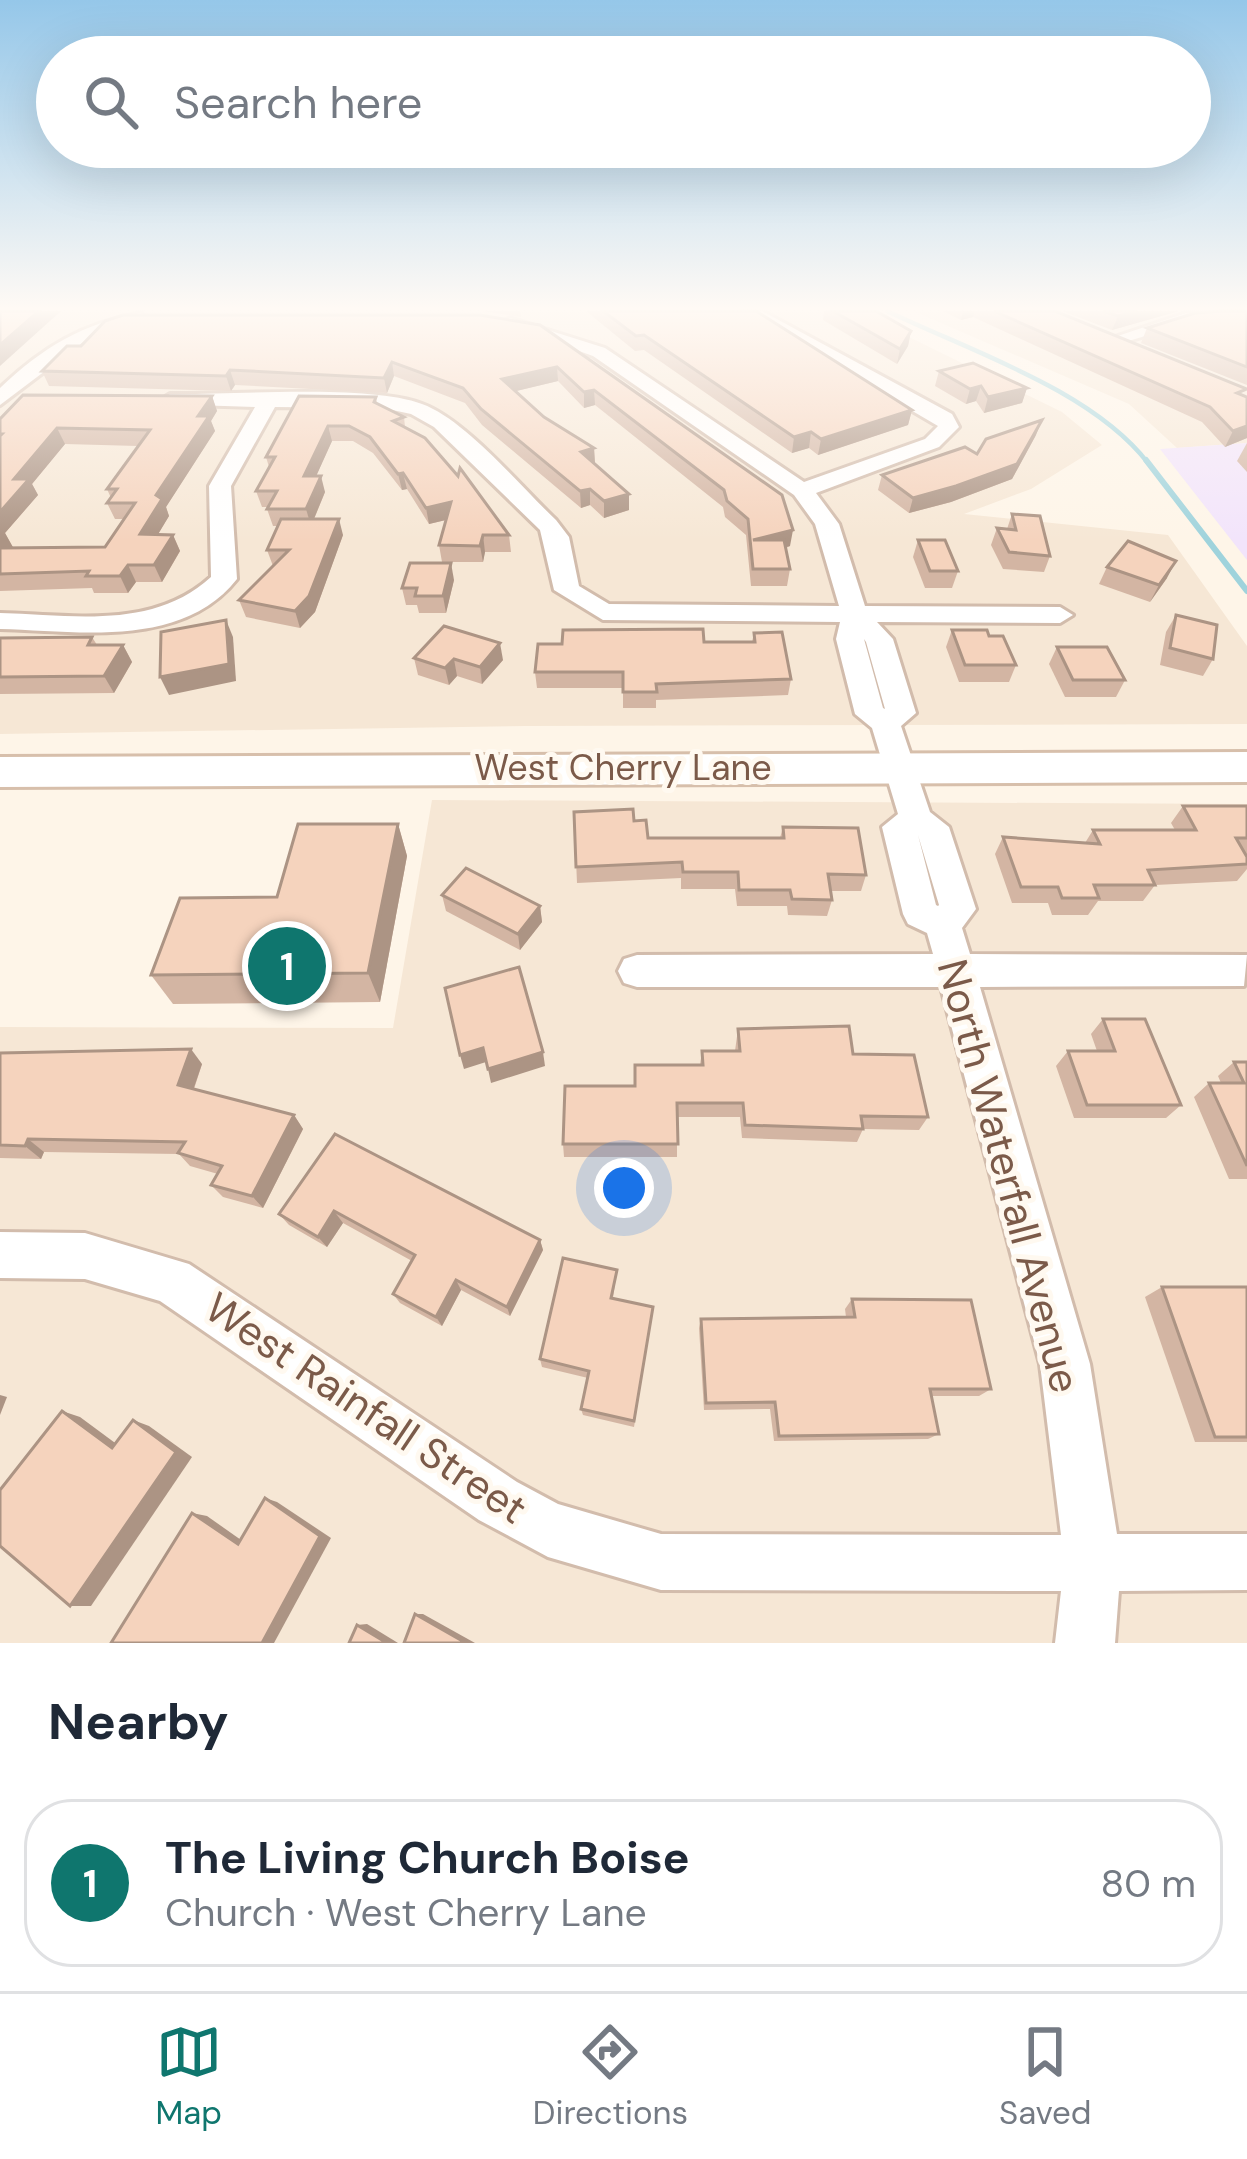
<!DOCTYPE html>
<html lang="en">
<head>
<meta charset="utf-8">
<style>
	body { margin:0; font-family:"DM Sans",sans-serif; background:#f2f2f3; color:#1f2937 }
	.you { position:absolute; left:624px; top:1188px; width:42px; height:42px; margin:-30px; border:9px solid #fff; border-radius:50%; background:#1a73e8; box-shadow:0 0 0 18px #1a73e833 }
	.badge { display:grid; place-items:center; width:78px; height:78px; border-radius:50%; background:#0f766e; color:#fff; font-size:39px; font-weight:700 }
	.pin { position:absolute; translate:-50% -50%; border:6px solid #fff; box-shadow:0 3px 12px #0006 }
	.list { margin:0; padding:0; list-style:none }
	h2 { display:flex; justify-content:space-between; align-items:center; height:156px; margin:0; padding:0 48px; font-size:51px }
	h2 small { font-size:39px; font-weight:400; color:#747a83 }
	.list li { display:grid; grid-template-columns:78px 1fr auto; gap:36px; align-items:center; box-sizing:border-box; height:168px; margin:0 24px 24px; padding:0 24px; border:3px solid #e0e1e3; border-radius:48px }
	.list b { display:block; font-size:45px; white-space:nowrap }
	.list p { margin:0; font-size:39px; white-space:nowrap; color:#747a83 }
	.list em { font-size:39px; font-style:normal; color:#747a83 }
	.icon { flex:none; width:66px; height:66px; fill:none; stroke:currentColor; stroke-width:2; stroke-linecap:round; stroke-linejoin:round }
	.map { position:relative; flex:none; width:1247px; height:1643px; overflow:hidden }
	.search { position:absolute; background:#fff; box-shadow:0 12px 48px #0002; left:36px; right:36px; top:36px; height:132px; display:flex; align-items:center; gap:30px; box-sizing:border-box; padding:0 42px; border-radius:66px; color:#747a83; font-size:45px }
	.sheet { height:348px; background:#fff }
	nav { display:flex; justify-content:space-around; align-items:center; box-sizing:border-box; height:168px; border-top:3px solid #e0e1e3; background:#fff; font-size:33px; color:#747a83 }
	nav a { display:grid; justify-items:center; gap:6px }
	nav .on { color:#0f766e }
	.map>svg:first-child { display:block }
	.residential { fill:#f6e7d5 }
	.education { fill:#f2e4fb }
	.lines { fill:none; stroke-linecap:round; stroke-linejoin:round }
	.stream-far1 { stroke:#9fd3dc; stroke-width:4.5 }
	.stream { stroke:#9fd3dc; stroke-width:6 }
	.street-casing { stroke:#d2bcac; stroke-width:6 }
	.secondary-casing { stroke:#d7bfab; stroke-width:6 }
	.street { fill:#fff; fill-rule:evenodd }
	.secondary { fill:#fff; fill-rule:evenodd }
	.wall { fill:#d3b5a3; fill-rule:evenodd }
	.shaded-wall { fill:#ac9484 }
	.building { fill:#f5d3bd; stroke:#ac9484; stroke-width:3 }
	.labels { text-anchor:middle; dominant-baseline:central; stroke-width:10; stroke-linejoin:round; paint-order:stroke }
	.street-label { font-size:36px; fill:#7b5a49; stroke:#fff9f0 }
	.near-street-label { font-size:42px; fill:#7b5a49; stroke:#fff9f0 }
</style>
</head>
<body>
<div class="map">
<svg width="1247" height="1643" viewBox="0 0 1247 1643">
	<rect width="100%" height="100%" fill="#fef5e8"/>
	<g class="residential">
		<path d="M0,311H856L1062,412L1102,445L1031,489L964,514L1168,535L1247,646V724L526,726L0,734Z"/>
		<path d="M913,311H1247V443L1177,448L1129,404Z"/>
		<path d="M432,800L1247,804V1643H0V1027L393,1028Z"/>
	</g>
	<path class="education" d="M1247,443V560L1160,449Z"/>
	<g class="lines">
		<path class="stream-far1" d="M887,311C970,351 1092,390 1148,463"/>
		<path class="stream" d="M1146,460L1247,591"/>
		<g class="street-casing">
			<g id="street">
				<path d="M742,311H762L952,414L959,427L939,447L816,493L839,524L865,606L1060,607L1073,615L1060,623L877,622L893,639L916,713L901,726L930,812L949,827L976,909L962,928L970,954L1247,955L1244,986L980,987L1090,1364L1117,1534H1247V1590L1119,1591L1115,1643H1055L1061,1591L661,1590L548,1557L479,1520L160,1301L85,1279L0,1278V1232L85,1233L189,1264L517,1482L558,1504L661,1534L1061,1535L1040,1364L941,987H637L624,983L618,971L624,959L637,955L933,954L927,933L908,924L903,914L882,827L898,814L872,728L855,714L836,639L840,622L603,620L554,590L540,530L434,427L411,414L383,408L275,407L231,486L237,579C182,649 78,631 0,629V613C73,615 153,630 211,577L209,486L255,407L163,404L160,400L170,394C234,395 367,384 422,404C466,420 521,487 556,520L569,537L579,586L609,604L839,606L815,524L794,495L593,356L501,323L510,318L605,348L804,482L925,439L938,426ZM864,639L866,642L885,709L883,708ZM918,835L939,905L938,906L936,905Z"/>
				<path d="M1247,311V317L1188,323L1112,346L1103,341L1186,313Z"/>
				<path d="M141,313L147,322L86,340L0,405V388C42,348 83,323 141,313Z"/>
			</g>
		</g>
		<g class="secondary-casing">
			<path id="secondary" d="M1247,752V782L0,787V757Z"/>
		</g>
		<use href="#street" class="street"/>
		<use href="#secondary" class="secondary"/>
	</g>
	<g class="wall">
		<path d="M482,311H520L521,317Z"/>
		<path d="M586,311H756L912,410L908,425L818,455L809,448L792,453L644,350L635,351Z"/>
		<path d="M824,311H876L911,331L908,346L897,364L823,320Z"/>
		<path d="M943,311H1055L1247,397V438L1225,447L1202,422L973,317L961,320Z"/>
		<path d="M1062,311H1179L1112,330Z"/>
		<path d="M1247,311V385L1141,343L1147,328Z"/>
		<path d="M540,325L790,546L786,548L790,569L787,586H751L746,535L725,517L723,507L595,405L584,408L558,381L516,391L544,417L594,448L595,464L629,494V510L604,518L590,505L581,508L482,425L465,403L394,376L387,393L235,385L231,391L49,386L42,371Z"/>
		<path d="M939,371L1027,388L1022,403L984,413L976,401L966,404L935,386Z"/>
		<path d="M212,396L217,411L211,421L215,431L166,507L169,516L158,534L173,535L180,551L162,582H136L128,593H94L92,588L0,591V419ZM65,444L138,446L107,489L111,498L107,503L115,519H124L105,547L13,548L5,533L38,495L32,484Z"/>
		<path d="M376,397L377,404L404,417L405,427L509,535L511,552H485L483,562H442L439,545L446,520L429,524L407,489L402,490L373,453L353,441H332L316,476L325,492L314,519L343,535L315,612L300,628L246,617L239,600L273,566L267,550L278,526H273L267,509L269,507H262L256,491L269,467L266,457Z"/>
		<path d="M1036,435L1012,479L951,502L909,513L878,490L882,475L977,454Z"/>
		<path d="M1247,443V472L1237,461Z"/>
		<path d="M1012,514L1050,556L1044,572L1003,569L991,545L997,528L1007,529Z"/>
		<path d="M918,540L958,571L952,588H925L913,557Z"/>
		<path d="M1107,567L1167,578L1150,602L1099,584Z"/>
		<path d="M454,580L446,613H419L417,605H406L402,588Z"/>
		<path d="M1176,615L1213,659L1203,676L1160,665L1166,632Z"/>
		<path d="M952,630L989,636L1016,665L1009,682H959L946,647Z"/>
		<path d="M754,633L791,679L788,695L656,700V708H623V688H537L535,672L704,642H752Z"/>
		<path d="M92,637L97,645H123L132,662L114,693L0,694V638Z"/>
		<path d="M1057,647L1125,680L1116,697H1065L1049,664Z"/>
		<path d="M414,658L503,660L482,684L457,676L449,685L418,675Z"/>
		<path d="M1183,806H1247V869L1237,881L1155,885L1143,901H1098L1088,915H1052L1048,903H1012L995,854L1003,837L1085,843L1093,830H1175L1171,823Z"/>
		<path d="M574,812L634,821L648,838H780L783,827L866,875L861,891H831L832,900L827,916L788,915L787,906H737L735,889H681V878L577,883Z"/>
		<path d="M398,824L407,856L380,1002L173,1004L151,975Z"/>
		<path d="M442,895L540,906L542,922L520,950L446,911Z"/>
		<path d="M1103,1019L1181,1105L1166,1118H1074L1056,1066L1068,1051H1097L1091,1034Z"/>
		<path d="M738,1029L853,1054L928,1117L919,1130L863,1129L857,1142L742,1138L740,1117H677V1157H564L563,1144L634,1086L700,1065L702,1051H735Z"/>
		<path d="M0,1053L202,1064L194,1089L294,1115L303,1129L263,1208L223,1197L211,1185L218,1174L190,1166L179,1154L44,1152L41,1159L0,1158Z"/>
		<path d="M1234,1062H1247V1179H1229L1194,1097L1209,1083H1221L1218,1076Z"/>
		<path d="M335,1134L540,1240L543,1250L510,1316L461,1290L442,1326L400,1303L393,1294L412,1261L343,1223L327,1247L289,1225L279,1214Z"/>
		<path d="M617,1270L613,1298L653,1307L634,1427L583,1415L581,1409L588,1378L542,1367L540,1359Z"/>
		<path d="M1162,1287H1247V1442H1195L1145,1297Z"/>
		<path d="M852,1299L991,1389L979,1396H931L939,1434L928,1439L774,1441L770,1409L704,1410L699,1328L701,1319L846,1317L845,1309Z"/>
	</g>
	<g class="shaded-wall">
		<path d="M39,311H61L0,366V345Z"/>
		<path d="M963,311H975L973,317L961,320Z"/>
		<path d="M1137,311H1179L1112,330L1118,316Z"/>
		<path d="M911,331L908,346L897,364L900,349Z"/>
		<path d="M392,362L394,376L387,393L384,378Z"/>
		<path d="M557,367L558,381L504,394L502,379Z"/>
		<path d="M230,370L235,385L231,391L226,376Z"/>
		<path d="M981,386L976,401L966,404L970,389Z"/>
		<path d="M1027,388L1022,403L984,413L988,397Z"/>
		<path d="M594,390L595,405L584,408V392Z"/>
		<path d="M212,396L217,411L211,421L215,431L166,507L169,516L148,551L140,534L156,495L198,416Z"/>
		<path d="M912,410L908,425L818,455L821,439Z"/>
		<path d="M1042,420L1036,435L1012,479L951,502L909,513L913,498Z"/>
		<path d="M328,426L332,441L309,492L304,476Z"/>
		<path d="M1247,426V438L1225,447L1233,431Z"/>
		<path d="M57,428L65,444L32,484L38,495L5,533L14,549L0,562V512L14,479Z"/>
		<path d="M811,432L809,448L792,453L794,437Z"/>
		<path d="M594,448L595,464L581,452Z"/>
		<path d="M403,473L407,489L402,490L398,474Z"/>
		<path d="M321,476L325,492L311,526L306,509Z"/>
		<path d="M590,489V505L581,508L580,491Z"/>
		<path d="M629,494V510L604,518V501Z"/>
		<path d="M451,502L454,518L429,524L426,508Z"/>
		<path d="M339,519L343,535L315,612L300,628L295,611Z"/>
		<path d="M793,530L790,546L751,557L753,540Z"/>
		<path d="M173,535L180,551L162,582L154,565Z"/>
		<path d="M483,535L485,552L483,562L480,546Z"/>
		<path d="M1176,561L1167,578L1150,602L1159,585Z"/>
		<path d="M451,563L454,580L446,613L443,596Z"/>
		<path d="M128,565L136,582L128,593L120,576Z"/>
		<path d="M226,620L233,637L236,681L169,695L160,677Z"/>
		<path d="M500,643L503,660L482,684L480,667Z"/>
		<path d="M123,645L132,662L114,693L104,676Z"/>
		<path d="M454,659L457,676L449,685L445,668Z"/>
		<path d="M398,824L407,856L380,1002L368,973Z"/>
		<path d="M540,906L542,922L520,950L518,934Z"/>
		<path d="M483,1048L486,1062L464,1069L460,1055Z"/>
		<path d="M191,1049L202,1064L190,1099L178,1085Z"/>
		<path d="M543,1052L545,1066L491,1083L488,1069Z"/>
		<path d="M294,1115L303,1129L263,1208L252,1196Z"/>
		<path d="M28,1139L44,1152L41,1159L25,1146Z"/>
		<path d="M334,1211L343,1223L327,1247L318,1237Z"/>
		<path d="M540,1240L543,1250L510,1316L507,1307Z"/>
		<path d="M456,1280L461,1290L442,1326L436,1317Z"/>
		<path d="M0,1395L7,1397L0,1415Z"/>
		<path d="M62,1411L80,1417L130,1454L112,1448Z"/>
		<path d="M133,1420L149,1426L192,1457L91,1606H70Z"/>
		<path d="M265,1498L277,1502L331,1538L274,1643H262Z"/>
		<path d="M192,1513L207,1516L251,1547L238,1544Z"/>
		<path d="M415,1614H423L475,1643H466Z"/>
		<path d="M367,1624L398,1643H387L357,1625Z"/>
	</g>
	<g class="building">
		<path d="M0,311H39L0,345Z"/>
		<path d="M603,311H756L912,410L821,439L811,432L794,437L644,335L636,336Z"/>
		<path d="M833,311H876L911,331L900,349Z"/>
		<path d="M994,311H1055L1247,389L1237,393L1247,397V426L1233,431L1210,407Z"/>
		<path d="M1103,311H1137L1118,316Z"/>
		<path d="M1222,311H1247V367L1147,328L1195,313Z"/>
		<path d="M123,315H480L540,325L782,495L793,530L753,540H784L790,569H753L748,519L727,501L724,490L594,390L584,392L557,367L502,379L544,417L594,448L581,452L629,494L604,501L590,489L580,491L481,409L463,388L392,362L384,378L230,370L226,376L42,371L67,346H81L105,321Z"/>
		<path d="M973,363L1027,388L988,397L981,386L970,389L939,371Z"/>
		<path d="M23,395L212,396L198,416H209L156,495L162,499L140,534L173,535L154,565H128L120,576H86L89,571L0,574V548L105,547L135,503H107L117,489H107L150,430L57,428L14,479H29L0,512V436L2,434H0V419Z"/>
		<path d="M299,396L376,397L374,402L404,417L393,421L425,438L458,476L460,468L509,535H483L480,546L439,545L451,502L426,508L403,473L398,474L370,437L349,426H328L304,476H321L306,509H267L277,491H256L275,457H266Z"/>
		<path d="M1042,420L1017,464L956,486L913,498L882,475L965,447L977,454L986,439Z"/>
		<path d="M1012,514L1040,516L1050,556L1009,552L997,528L1016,530Z"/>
		<path d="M281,519H339L309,596L295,611L239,600L289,550H267Z"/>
		<path d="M918,540H945L958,571H930Z"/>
		<path d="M1128,541L1176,561L1159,585L1107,567Z"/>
		<path d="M410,563H451L443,596H415L417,588H402Z"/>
		<path d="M1176,615L1217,625L1213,659L1170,648Z"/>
		<path d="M226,620L229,664L160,677L161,632Z"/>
		<path d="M444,626L500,643L480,667L454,659L445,668L414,658Z"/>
		<path d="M703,629L704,642H755L754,633L782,632L791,679L656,684L657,692H623V672H535L538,644H562L563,630Z"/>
		<path d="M952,630H987L989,636H1003L1016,665H965Z"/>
		<path d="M92,637L88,645H123L104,676L0,677V638Z"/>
		<path d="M1057,647H1107L1125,680H1073Z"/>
		<path d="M1183,806H1247V838H1236L1247,857V864L1148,870L1155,885H1094L1099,898H1062L1058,887H1021L1003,837L1100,844L1093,830H1196Z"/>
		<path d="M633,809L634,821L646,820L648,838H784L783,827L858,828L866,875L828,874L832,900L792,899L790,890H739L738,872H683L682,862L576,867L574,812Z"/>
		<path d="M298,824H398L368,973L151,975L180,898L277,897Z"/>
		<path d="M466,868L540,906L518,934L442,895Z"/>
		<path d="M519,967L543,1052L488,1069L483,1048L460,1055L445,988Z"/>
		<path d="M1103,1019H1145L1181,1105H1087L1068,1051H1115Z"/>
		<path d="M849,1026L853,1054L914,1055L928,1117L861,1116L863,1129L745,1125L743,1103H677L678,1144H563L565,1086H635V1065H703L702,1051H740L738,1029Z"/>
		<path d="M191,1049L178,1085L294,1115L252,1196L211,1185L222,1166L178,1153L185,1142L28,1139L25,1146L0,1145V1053Z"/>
		<path d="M1234,1062H1247V1166L1209,1083H1244Z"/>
		<path d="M335,1134L540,1240L507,1307L456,1280L436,1317L393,1294L415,1255L334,1211L318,1237L279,1214Z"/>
		<path d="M563,1258L617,1270L611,1298L653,1307L634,1421L581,1409L589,1371L540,1359Z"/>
		<path d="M1162,1287H1247V1437H1215Z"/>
		<path d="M852,1299L971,1300L991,1389H930L939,1434L779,1436L775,1402L706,1403L701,1319L855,1317Z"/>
		<path d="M62,1411L112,1448L133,1420L176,1452L70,1606L0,1546V1490Z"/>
		<path d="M265,1498L320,1536L262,1643H111L192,1513L238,1544Z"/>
		<path d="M415,1614L466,1643H404Z"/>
		<path d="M357,1625L387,1643H349Z"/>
	</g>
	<linearGradient id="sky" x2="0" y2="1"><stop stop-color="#95c7e9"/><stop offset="0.57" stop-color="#fffaf5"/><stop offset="1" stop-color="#fffaf5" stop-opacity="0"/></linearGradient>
	<rect width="1247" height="541" fill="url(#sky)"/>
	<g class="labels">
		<g class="street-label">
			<text x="623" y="767">West Cherry Lane</text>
		</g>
		<g class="near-street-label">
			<text transform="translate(1009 1176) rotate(75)">North Waterfall Avenue</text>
			<text transform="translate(366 1408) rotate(34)">West Rainfall Street</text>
		</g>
	</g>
</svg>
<div class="you"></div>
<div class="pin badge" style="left:287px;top:966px">1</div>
<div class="search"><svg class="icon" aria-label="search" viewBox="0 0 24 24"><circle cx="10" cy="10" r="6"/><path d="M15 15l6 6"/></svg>Search here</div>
</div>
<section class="sheet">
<h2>Nearby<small></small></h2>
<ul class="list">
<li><span class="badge">1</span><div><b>The Living Church Boise</b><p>Church · West Cherry Lane</p></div><em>80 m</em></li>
</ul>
</section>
<nav>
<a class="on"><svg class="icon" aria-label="map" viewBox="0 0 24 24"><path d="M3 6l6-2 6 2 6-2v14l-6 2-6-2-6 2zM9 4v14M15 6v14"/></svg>Map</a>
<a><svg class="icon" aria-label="directions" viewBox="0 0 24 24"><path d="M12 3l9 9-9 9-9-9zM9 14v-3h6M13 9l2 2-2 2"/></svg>Directions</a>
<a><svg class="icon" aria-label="saved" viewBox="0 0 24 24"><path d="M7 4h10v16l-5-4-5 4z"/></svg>Saved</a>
</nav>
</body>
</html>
